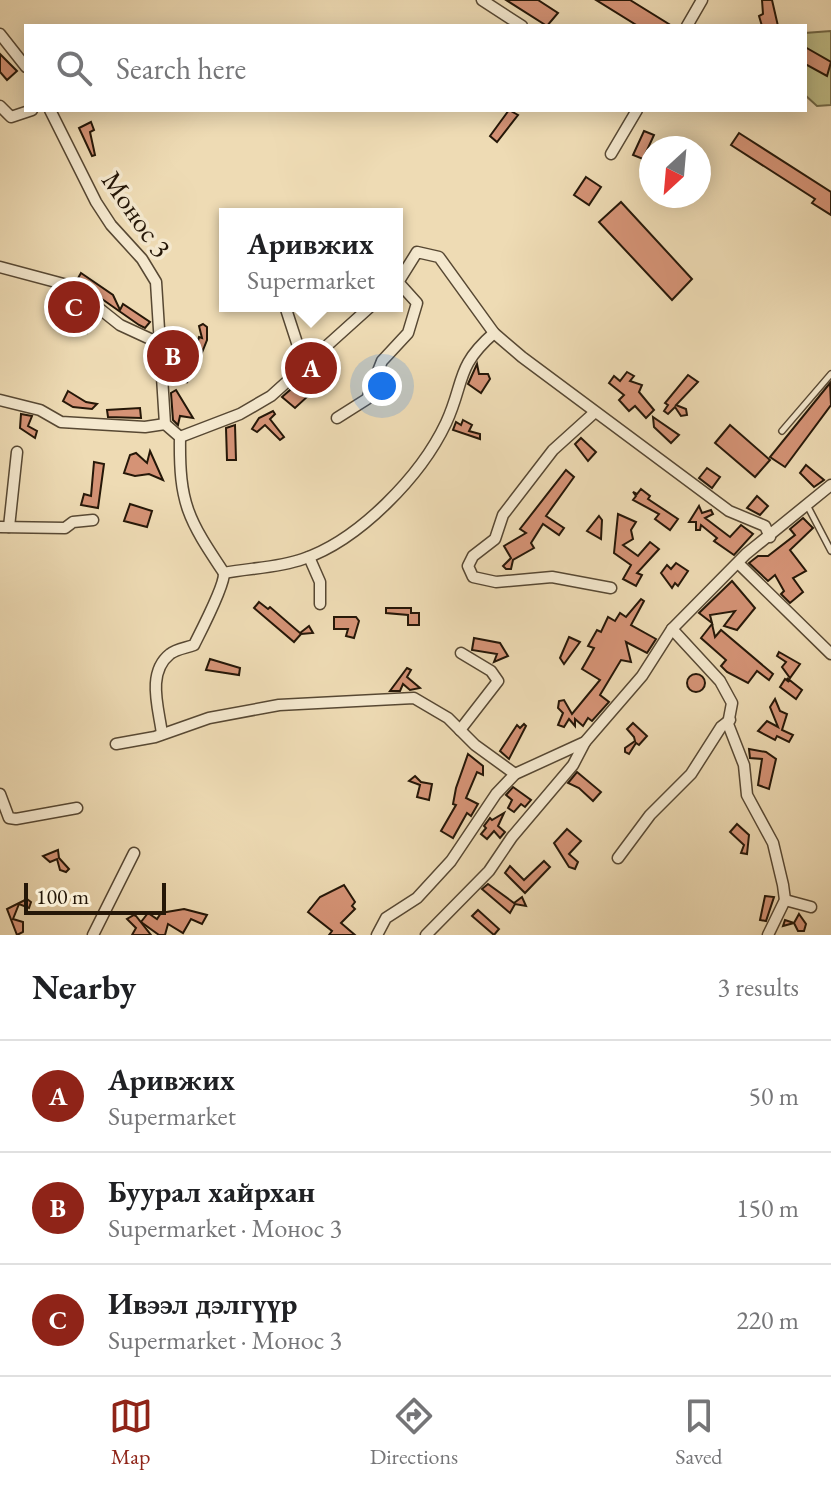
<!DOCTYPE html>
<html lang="en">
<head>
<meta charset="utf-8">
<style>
	body { margin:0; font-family:"EB Garamond",serif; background:#f2f2f2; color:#202124 }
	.compass { position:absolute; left:639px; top:136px; width:72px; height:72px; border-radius:50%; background:#fff; box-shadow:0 4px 20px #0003; rotate:206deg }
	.scale { position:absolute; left:24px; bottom:20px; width:142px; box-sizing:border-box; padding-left:8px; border:4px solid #251708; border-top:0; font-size:22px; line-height:28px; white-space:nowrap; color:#251708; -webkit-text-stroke:6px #f4e8ce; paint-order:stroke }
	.you { position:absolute; left:382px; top:386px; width:28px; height:28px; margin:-20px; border:6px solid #fff; border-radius:50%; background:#1a73e8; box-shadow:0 0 0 12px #1a73e833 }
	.badge { display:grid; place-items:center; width:52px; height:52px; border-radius:50%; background:#8f2418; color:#fff; font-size:26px; font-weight:700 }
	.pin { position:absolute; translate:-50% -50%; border:4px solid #fff; box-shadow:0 2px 8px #0006 }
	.popup { position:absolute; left:219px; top:208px; width:184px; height:104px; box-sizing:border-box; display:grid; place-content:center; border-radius:0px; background:#fff; filter:drop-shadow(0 2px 6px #0005); font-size:26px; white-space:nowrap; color:#757577 }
	.popup b { font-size:30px; color:#202124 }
	.popup::after { content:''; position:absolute; left:50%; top:100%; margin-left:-16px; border:16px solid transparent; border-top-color:#fff }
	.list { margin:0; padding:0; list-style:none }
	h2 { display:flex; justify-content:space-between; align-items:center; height:104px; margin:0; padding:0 32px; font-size:34px }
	h2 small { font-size:26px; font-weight:400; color:#757577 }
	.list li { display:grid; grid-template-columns:52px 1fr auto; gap:24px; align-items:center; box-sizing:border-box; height:112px; padding:0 32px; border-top:2px solid #e0e0e0 }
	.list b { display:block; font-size:30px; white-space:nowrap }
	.list p { margin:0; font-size:26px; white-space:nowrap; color:#757577 }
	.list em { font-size:26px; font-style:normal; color:#757577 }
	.icon { flex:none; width:44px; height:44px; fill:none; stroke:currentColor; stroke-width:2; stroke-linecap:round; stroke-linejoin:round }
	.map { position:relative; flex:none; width:831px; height:935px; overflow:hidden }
	.search { position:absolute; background:#fff; box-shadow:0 4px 20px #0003; left:24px; right:24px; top:24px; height:88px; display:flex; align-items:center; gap:20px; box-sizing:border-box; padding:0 28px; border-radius:0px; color:#757577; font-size:30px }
	.sheet { height:440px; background:#fff }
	nav { display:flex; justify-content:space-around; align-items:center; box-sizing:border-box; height:112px; border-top:2px solid #e0e0e0; background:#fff; font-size:22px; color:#757577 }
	nav a { display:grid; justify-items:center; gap:4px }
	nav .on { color:#8f2418 }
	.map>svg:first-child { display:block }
	.green { fill:#c0be88; stroke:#726a48; stroke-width:2 }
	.building { fill:#d59376; stroke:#251708; stroke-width:2 }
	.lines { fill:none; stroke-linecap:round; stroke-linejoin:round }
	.service-casing { stroke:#574833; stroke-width:8 }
	.minor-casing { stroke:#574833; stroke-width:13 }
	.service { stroke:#f4e8ce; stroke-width:5 }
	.minor { stroke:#f4e8ce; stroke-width:10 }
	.labels { text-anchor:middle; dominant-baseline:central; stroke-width:7; stroke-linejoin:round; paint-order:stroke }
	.street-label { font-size:28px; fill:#251708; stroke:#f4e8ce }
</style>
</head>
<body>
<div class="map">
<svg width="831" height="935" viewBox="0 0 831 935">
	<rect width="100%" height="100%" fill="#eedbb4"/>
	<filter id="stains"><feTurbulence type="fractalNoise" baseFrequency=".0025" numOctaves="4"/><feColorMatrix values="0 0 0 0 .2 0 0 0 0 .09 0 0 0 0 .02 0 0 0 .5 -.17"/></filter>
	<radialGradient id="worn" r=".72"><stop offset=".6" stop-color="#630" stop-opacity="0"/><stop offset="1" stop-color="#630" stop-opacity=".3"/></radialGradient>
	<path class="green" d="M831,31V105L817,106L805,95V33Z"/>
	<g class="building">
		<path d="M506,0H538L558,13L547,26Z"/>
		<path d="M596,0H630L672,26H638Z"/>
		<path d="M762,0H772L778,26H762L759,16L763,14Z"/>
		<path d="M805,47L831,62L827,76L805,64Z"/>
		<path d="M0,54L17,71L7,80L0,72Z"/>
		<path d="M509,110L518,115L497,142L490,136Z"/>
		<path d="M91,122L94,130L90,132L95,155L92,156L79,128Z"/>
		<path d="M644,131L654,135L643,159L633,155Z"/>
		<path d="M739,133L831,192V215L812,203L815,199L731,145Z"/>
		<path d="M586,177L601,187L589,205L574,195Z"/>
		<path d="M621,202L692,279L672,300L599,222Z"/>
		<path d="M81,273L113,295L120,310L123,304L150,322L145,328L139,325L92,292L77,280Z"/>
		<path d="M59,292L82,305L77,313L93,322L87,333L59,324L62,319L51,312Z"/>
		<path d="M203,324L207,327V340L201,355L195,353L187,383L184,364L169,359L171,350L195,353L199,337L202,338L199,326Z"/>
		<path d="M477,364L479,374H488L490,379L481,393L468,384Z"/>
		<path d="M627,372L634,376L630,381L642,385L639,392L654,410L646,418L635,406L629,411L619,400L624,395L609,383L614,376L620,381Z"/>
		<path d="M688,375L698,382L676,405L686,409L687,415L681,416L675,407L668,414L664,411L668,405L665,403Z"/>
		<path d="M298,383L308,396L295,408L282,397Z"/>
		<path d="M830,383L831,405L785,467L770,457Z"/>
		<path d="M176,390L193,418L180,416L178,425L173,420L171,393Z"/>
		<path d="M68,391L86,402L97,404L92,409L73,407L63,401Z"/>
		<path d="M140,408L141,418L108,417L107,410Z"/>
		<path d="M273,411L275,414L270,419L284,437L280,440L265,425L257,432L252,429L259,418Z"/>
		<path d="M21,414L32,416L28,426L37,431L35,438L20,428Z"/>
		<path d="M653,417L679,435L671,443L654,427Z"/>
		<path d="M463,420L472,425L469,431L480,434V439L453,430L456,422L461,425Z"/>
		<path d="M235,425L236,460H227L226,428Z"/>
		<path d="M730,425L770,460L755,477L715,443Z"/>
		<path d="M581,438L596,452L588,461L575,444Z"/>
		<path d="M150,451L163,480L149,474L135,476L124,473L130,455L136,453L147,463Z"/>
		<path d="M94,462L104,464L98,508L81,505L84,494L91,496Z"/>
		<path d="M806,465L824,480L814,487L800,473Z"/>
		<path d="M707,468L720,477L712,488L699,478Z"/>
		<path d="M566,470L574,477L546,516L564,528L559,535L543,524L531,543L534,548L513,560L511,569H506L503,566L511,558L504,546L526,533L520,529Z"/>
		<path d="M641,489L650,496L648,499L678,519L670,530L655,519L659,514L633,500L636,496L633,492L637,494Z"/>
		<path d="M757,496L768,506L760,515L747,508Z"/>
		<path d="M130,504L152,511L147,527L124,521Z"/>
		<path d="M699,506L702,513L711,510L713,514L705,518L730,537L741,525L753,534L734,555L714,541L717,538L701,525L700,530H696V522H689Z"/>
		<path d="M618,514L636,522L631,530L633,539L623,545L638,556L650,542L659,549L637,573L642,575L636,586L623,579L631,565L614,553Z"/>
		<path d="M599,516L602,520L601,539L587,531Z"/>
		<path d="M803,518L813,528L790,550L806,571L793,578L803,592L790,603L781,594L784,591L775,575L768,581L749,563L758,556H768L795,535L790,529Z"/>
		<path d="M676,563L688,571L678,586L675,583L672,588L661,573L667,565L671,569Z"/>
		<path d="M732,581L755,608L737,630L724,626L735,611L710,615L712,623L699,613Z"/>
		<path d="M641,599L644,601L631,625L656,639L647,653L626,642L631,662L621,660L600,695L609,702L592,721L588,718L583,726L575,719V726L569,719L564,727L558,725L563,713L558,708L559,701L564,700L572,714L600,680L582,669L594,648L588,646L597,630L601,632L608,617L615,621L620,613L626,617Z"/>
		<path d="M259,602L268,609L270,607L300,633L309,626L313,633L301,634L294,642L254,608Z"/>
		<path d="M386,608H411V613H419V625H408V615L386,613Z"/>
		<path d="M334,617H356L359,621L354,638L346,636L348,629H334Z"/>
		<path d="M712,624L715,637L721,630L773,674L769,680L757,671L748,683L727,672L721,666L726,660L701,638Z"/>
		<path d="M569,637L580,642L564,664L560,658Z"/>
		<path d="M474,638L500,643L508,656L494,662L497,654L472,650Z"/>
		<path d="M779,652L800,664L790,678L782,667L786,662L777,656Z"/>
		<path d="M210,659L240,668L239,675L206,670Z"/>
		<path d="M407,668L411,670L407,677L420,688L410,690L403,684L400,691H390Z"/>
		<circle cx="696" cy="683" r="9"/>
		<path d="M787,678L802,690L796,699L780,687L785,679L789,682Z"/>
		<path d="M775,699L780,711L787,714L782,730L793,735L789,742L777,736L775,740L758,731L767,721L778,727L770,707Z"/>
		<path d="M633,723L647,736L639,745L636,743L629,754L625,752V748L635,741L634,737L627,729Z"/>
		<path d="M524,724L526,726L509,759L500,751L517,725L520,728Z"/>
		<path d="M749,749L766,752L776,759L769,789L758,785L762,759L750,758Z"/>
		<path d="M468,754L483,766V775L477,772L466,798L478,804L471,816L467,813L453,838L441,831L456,805L453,804L456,788Z"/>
		<path d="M577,772L601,792L593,801L579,788L568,783Z"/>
		<path d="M415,776L421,782L432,784L429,800L417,797L420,785L409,781Z"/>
		<path d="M513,787L531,800L525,807L521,804L514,812L508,808L512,800L506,795Z"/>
		<path d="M504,813L498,826L505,832L500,838L494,831L487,839L481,834L486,828L484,826L490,818L492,820Z"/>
		<path d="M737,824L749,835L747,854L741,853L744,845L730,832Z"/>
		<path d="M567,829L581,841L569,854L578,862L575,869L569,867L554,843Z"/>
		<path d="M58,850L59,858L69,869L66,872L60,870L57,859L50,862L43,856Z"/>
		<path d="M544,861L550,867L525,893L505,873L510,866L524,880Z"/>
		<path d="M488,884L514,903L522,897L526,906L515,904L510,913L482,889Z"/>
		<path d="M344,885L355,902L352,906L355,909L341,923L355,935H329L332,931L308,912L320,897Z"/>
		<path d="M765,896L774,897L766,921L760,920Z"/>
		<path d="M27,899L31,902L29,908L19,904L13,919L23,922V932L17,935L7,909Z"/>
		<path d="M184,909L207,915L202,924L191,919L183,933L168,924L165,935H159L141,922L148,913L157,919L161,913Z"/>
		<path d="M478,910L499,929L494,935L472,916Z"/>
		<path d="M799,914L806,924L804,931H798L794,923L783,926L785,920L794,923Z"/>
		<path d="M134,915L136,916L151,935H132L136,928L127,919Z"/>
	</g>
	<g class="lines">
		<g class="service-casing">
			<g id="service">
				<path d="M782,431L831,374"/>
				<path d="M807,505L831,551"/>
			</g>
		</g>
		<g class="minor-casing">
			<g id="minor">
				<path d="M482,0L522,26"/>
				<path d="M687,26L702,0"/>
				<path d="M0,34L26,67"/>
				<path d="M0,106L11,117L32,110"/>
				<path d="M50,110L96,202L111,225L142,259L156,282L165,424L180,437C179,504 188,519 224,573"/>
				<path d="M611,154L637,110"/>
				<path d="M0,267L71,286L120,325L159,343"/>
				<path d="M397,284L417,252L439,257L494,333L522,357L729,511L765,526L770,537"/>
				<path d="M285,306L298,346L307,363"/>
				<path d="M0,400L40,410L61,422L145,427L165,424"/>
				<path d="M594,413L553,450L503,515L495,539L473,556L468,566L473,577L496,582L552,577L611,588"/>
				<path d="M337,418L367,399L382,361L408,333L417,303L399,283"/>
				<path d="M180,437L240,414L271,396L371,306"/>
				<path d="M0,527L65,528L73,522L93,520"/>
				<path d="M9,527L17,452"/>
				<path d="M309,557L320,582V604"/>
				<path d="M738,563L831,654"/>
				<path d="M224,573C249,568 278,568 303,559C359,540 421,476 446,423C465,382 455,367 494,333"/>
				<path d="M672,629L720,681L732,703L728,724L744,765L747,795L773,843L783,885L785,900L768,935"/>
				<path d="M460,730L498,681L491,671L461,653"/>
				<path d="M162,734C159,709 146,673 170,654C176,649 186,648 194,645C201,631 225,585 224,573"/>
				<path d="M116,744L155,737L209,718L279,705L414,698L448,718L475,745L515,774"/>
				<path d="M0,794L9,818L16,819L77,808"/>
				<path d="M618,858L650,815L691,774L721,727L730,720"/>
				<path d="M785,900L811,907"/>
				<path d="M93,935L134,853"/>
				<path d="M377,935L386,918L417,898L451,861L496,794L515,774L585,742L642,676L672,629L746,554L831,485"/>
				<path d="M426,935L489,871L512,837L573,765L585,742"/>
			</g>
		</g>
		<use href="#service" class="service"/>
		<use href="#minor" class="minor"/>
	</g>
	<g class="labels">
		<g class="street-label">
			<text transform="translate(137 214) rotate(55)">Монос 3</text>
		</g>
	</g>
	<rect width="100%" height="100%" filter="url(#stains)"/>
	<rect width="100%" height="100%" fill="url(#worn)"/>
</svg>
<svg class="compass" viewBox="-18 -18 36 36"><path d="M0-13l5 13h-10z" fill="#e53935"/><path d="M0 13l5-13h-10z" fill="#757577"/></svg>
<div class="scale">100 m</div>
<div class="you"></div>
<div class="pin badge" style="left:311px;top:368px">A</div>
<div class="popup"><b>Аривжих</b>Supermarket</div>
<div class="pin badge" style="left:173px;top:356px">B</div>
<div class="pin badge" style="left:74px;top:307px">C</div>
<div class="search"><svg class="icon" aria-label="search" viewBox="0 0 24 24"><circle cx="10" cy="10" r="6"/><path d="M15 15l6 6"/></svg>Search here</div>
</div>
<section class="sheet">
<h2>Nearby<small>3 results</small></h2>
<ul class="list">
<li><span class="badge">A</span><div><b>Аривжих</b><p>Supermarket</p></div><em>50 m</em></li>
<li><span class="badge">B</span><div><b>Буурал хайрхан</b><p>Supermarket · Монос 3</p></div><em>150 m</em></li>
<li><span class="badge">C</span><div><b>Ивээл дэлгүүр</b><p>Supermarket · Монос 3</p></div><em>220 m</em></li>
</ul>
</section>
<nav>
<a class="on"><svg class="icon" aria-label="map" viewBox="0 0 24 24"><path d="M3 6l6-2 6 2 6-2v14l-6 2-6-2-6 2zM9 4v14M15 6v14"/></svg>Map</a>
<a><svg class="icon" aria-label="directions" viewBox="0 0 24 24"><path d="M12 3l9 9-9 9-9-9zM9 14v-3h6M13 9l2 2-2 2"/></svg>Directions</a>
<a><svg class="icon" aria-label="saved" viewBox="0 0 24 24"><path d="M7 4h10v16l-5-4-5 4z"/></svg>Saved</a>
</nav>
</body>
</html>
